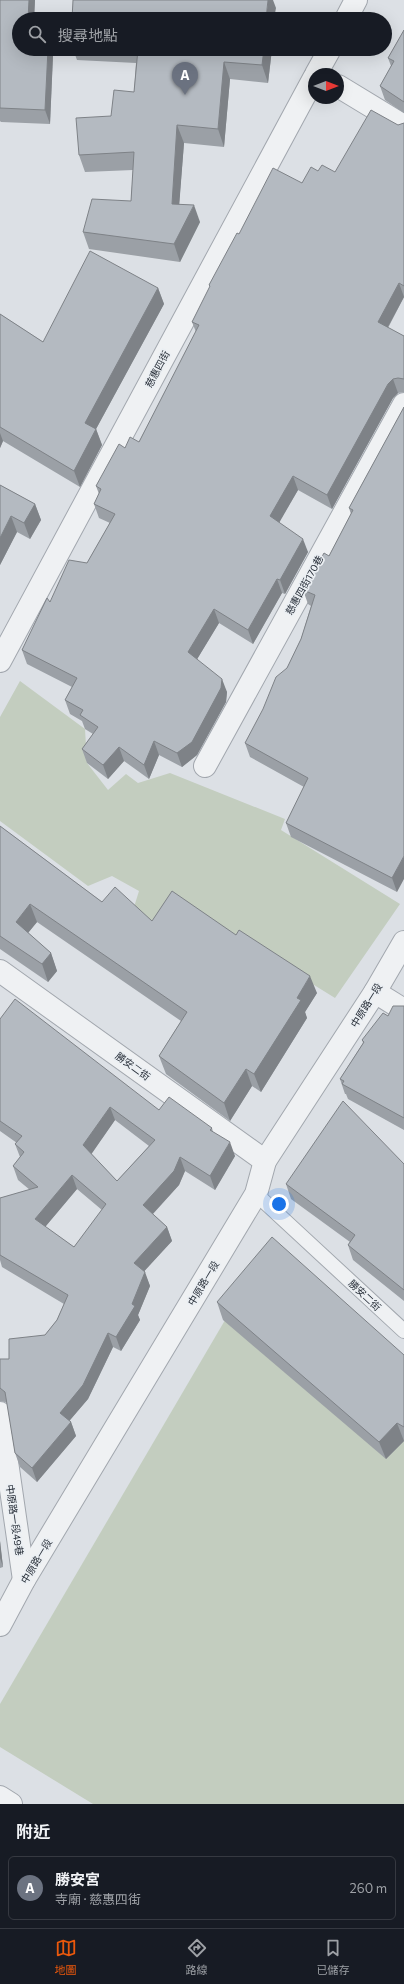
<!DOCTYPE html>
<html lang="zh-TW">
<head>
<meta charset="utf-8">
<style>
	body { margin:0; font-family:Commissioner,"Noto Sans TC",sans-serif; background:#242831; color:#f1f3f6 }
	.compass { position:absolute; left:308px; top:68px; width:36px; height:36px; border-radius:50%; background:#171b24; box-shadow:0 4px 16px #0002; rotate:90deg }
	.you { position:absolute; left:279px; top:1204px; width:14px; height:14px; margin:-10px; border:3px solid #fff; border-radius:50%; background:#1a73e8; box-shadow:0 0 0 6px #1a73e833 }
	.badge { display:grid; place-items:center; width:26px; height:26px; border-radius:50%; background:#ea580c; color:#fff; font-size:13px; font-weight:700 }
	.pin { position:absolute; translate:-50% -33px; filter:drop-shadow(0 1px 2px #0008) }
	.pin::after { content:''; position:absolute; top:21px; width:14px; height:12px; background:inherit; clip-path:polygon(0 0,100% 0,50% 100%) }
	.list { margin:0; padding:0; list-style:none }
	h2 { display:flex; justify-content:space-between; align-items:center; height:52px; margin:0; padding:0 16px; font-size:17px }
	h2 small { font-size:13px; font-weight:400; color:#9ea1a6 }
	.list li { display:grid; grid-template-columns:26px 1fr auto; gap:12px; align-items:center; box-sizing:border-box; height:64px; margin:0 8px 8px; padding:0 8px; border:1px solid #363941; border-radius:6px }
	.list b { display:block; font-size:15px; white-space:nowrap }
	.list p { margin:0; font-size:13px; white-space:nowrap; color:#9ea1a6 }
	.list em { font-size:13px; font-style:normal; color:#9ea1a6 }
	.icon { flex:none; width:22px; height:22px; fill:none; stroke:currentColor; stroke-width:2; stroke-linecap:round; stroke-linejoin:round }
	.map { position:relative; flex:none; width:404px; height:1804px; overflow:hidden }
	.search { position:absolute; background:#171b24; box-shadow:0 4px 16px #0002; left:12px; right:12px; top:12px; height:44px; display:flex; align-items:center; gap:10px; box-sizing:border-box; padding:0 14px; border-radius:22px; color:#9ea1a6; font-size:15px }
	.sheet { height:124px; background:#171b24 }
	nav { display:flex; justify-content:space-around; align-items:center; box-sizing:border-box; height:56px; border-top:1px solid #363941; background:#171b24; font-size:11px; color:#9ea1a6 }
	nav a { display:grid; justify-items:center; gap:2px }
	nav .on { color:#ea580c }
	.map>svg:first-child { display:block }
	.green { fill:#c3cdbf }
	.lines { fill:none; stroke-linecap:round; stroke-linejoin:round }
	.lane-casing { stroke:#a2a7ae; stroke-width:16 }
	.street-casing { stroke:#a2a7ae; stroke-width:24 }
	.lane { stroke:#eff1f3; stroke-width:14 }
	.street { stroke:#eff1f3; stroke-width:22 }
	.wall { fill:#9ba0a6; fill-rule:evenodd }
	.shaded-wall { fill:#7e8287 }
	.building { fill:#b4bac1; stroke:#7e8287; fill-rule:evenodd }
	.labels { text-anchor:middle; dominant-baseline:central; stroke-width:3.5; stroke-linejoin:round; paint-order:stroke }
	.street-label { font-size:10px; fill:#282f39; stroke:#ebeff3 }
</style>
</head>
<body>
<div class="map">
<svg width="404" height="1804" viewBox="0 0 404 1804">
	<rect width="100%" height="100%" fill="#dce0e5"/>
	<g class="green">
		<path d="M20,681L85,729L87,763L108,790L126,774L138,783L170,773L285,819L281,830L400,904L335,998L174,898L154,925L134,907L139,891L112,876L88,886L0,821V717Z"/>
		<path d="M272,1240L404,1364V1804H93L0,1747V1704Z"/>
	</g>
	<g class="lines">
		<g class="lane-casing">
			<path id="lane" d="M256,1194L404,1331"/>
		</g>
		<g class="street-casing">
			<g id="street">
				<path d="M346,19L356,0"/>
				<path d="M316,74L330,49"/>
				<path d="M338,86L404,126"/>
				<path d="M0,661L314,78"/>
				<path d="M205,766L404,404"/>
				<path d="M0,971L265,1161"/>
				<path d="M375,992L404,1010"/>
				<path d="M0,1413L24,1580"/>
				<path d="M0,1625L24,1580L256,1194L265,1161L375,992L404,942"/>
				<path d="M0,1797L11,1804"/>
			</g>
		</g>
		<use href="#lane" class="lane"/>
		<use href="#street" class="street"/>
	</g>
	<g class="wall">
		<path d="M0,0H35L34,19H19V49L53,55L50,124L1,122L0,121Z"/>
		<path d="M404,30V113L385,100L380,86L391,66L388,58Z"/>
		<path d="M73,49H272L268,83L230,79L224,147L184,143L179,204L200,222L180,262L89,249L83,232L131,201L133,170L85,172L79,155L111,116L134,92L136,63L77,60Z"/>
		<path d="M404,123V297L388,328L404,336V392L398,393L393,398L332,509L298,490L279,522L308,552L285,594L282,593L253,644L219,623L197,659L227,692L226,702L197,755L182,767L159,755L149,779L124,761L108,779L87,763L82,749L93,734L85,729L82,721L70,714L65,700L72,687L27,664L22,650L50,602L87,563L110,523L99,518L94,504L99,494L96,486L125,448L139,442L196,332L192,322L210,287L209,285L239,234L302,183L318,171L335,172L398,125Z"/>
		<path d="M158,288L164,304L96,429L102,445L80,487L3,441L0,448V314L43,342Z"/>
		<path d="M404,407L397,892L291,837L286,823L304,787L250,757L245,743L287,668L301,639L311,606L308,604L303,590L329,556L351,514L349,508Z"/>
		<path d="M0,485L35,504L41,520L30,539L17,532L0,565Z"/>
		<path d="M0,826L102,902L152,921L317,993L305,1012L307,1018L261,1092L252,1086L230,1121L166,1074L159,1056L181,1021L37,922L28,933L51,953L57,971L48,982L0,949Z"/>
		<path d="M404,1006V1130L348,1099L346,1094H345L340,1079L363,1043L362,1040L388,1016Z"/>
		<path d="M0,1019L159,1110L212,1128L213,1132L235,1156L215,1190L185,1171L179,1185L153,1214L167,1227L172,1241L144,1271L150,1286L138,1315L140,1320L121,1351L113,1347L88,1399L69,1421L71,1422L76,1436L37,1482L20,1467L15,1453L7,1403L5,1402L0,1401V1359H9L45,1335L57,1320L64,1304L2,1267L0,1260V1198L30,1190L18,1180L13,1166L20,1157L15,1144L17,1143L0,1131ZM115,1120L149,1146L117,1181L91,1154ZM77,1189L102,1210L74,1247L45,1227Z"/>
		<path d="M404,1164V1301L353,1260L348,1245L350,1242L291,1199L286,1184Z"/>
		<path d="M217,1302L404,1355V1441L386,1459L223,1320Z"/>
		<path d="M0,1541L3,1567L0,1568Z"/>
	</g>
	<g class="shaded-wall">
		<path d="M29,0H35L34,19H28Z"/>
		<path d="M268,0H273L276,8L274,19H266Z"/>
		<path d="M48,49H51L53,55L50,124L45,110Z"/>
		<path d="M264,49H272L268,83L262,65Z"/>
		<path d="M224,62L230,79L224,147L218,129Z"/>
		<path d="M177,125L184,143L178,221L172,204Z"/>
		<path d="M194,205L200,222L180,262L174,244Z"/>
		<path d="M399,283L404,297L383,336L378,322Z"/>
		<path d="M158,288L164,304L96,429L102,445L80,487L74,471L85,423Z"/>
		<path d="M393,379L398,393L393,398L332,509L327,495L388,384Z"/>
		<path d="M0,433L3,441L0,448Z"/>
		<path d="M293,476L298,490L275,530L270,516Z"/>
		<path d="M35,504L41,520L30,539L24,523Z"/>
		<path d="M11,516L17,532L0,565V538Z"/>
		<path d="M303,539L308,552L285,594L280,580Z"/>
		<path d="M277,579L282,593L253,644L248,630Z"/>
		<path d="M214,609L219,623L193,666L188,652Z"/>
		<path d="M222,679L227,692L226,702L197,755L182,767L177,753Z"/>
		<path d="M154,741L159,755L149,779L144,765Z"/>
		<path d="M119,747L124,761L108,779L103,765Z"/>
		<path d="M404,856V879L397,892L392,878Z"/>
		<path d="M30,904L37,922L23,939L16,922Z"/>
		<path d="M51,953L57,971L48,982L42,964Z"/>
		<path d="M310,976L317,993L305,1012L307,1018L261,1092L254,1074L297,998Z"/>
		<path d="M246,1069L252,1086L230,1121L224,1103Z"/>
		<path d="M110,1107L115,1120L88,1159L83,1145Z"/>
		<path d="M230,1142L235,1156L215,1190L210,1176Z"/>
		<path d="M180,1157L185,1171L179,1185L148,1219L143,1205Z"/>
		<path d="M72,1175L77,1189L40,1233L35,1219Z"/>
		<path d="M167,1227L172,1241L139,1277L134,1263Z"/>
		<path d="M145,1272L150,1286L138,1315L140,1320L121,1351L116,1337L132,1304Z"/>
		<path d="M108,1333L113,1347L88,1399L65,1426L60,1413Z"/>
		<path d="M71,1422L76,1436L37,1482L32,1468Z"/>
		<path d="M397,1423L404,1441L386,1459L379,1442Z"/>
		<path d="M0,1541L3,1567L0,1558Z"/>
	</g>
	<g class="building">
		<path d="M0,0H29L28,19H19V49H48L45,110L0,108Z"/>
		<path d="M73,0H268L266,19H72Z"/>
		<path d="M404,30V102L380,86L394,61L388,58Z"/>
		<path d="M138,49H264L262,65L224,62L218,129L177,125L172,204L194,205L174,244L83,232L92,199L131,201L134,152L79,155L76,118L111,116L114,90L134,92Z"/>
		<path d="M371,110L398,125L404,123V286L399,283L378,322L404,336V379L398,378L393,379L388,384L327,495L293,476L270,516L303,539L280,580L277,579L248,630L214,609L188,652L222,679L221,688L192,742L177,753L154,741L144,765L119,747L103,765L82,749L98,727L80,715L83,710L65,700L77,678L22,650L47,598L50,602L69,560L87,563L115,514L94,504L101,489L96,486L119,444L125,448L130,437L139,442L199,325L192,322L210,286L209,285L237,233L239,234L273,168L302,183L311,167L318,171L322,165L335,172Z"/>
		<path d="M90,251L158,288L85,423L96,429L74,471L0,427V314L43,342Z"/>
		<path d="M404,407V856L392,878L286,823L308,778L245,743L263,709L276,677L287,668L301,639L315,595L303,590L324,553L329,556L353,510L349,508Z"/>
		<path d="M0,485L35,504L24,523L11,516L0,538Z"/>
		<path d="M0,826L102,902L115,887L152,921L172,891L236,935L239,930L310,976L297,998L301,1000L254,1074L246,1069L224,1103L159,1056L187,1012L30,904L16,922L51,953L42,964L0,936Z"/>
		<path d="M15,999L159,1110L169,1097L212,1128L210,1130L230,1142L210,1176L180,1157L174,1171L143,1205L167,1227L134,1263L145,1272L132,1304L135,1306L116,1337L108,1333L83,1385L60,1413L71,1422L32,1468L15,1453L5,1392L0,1388V1359H9V1339L45,1335L57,1320L68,1295L0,1255V1198L38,1187L13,1166L24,1152L15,1144L22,1136L0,1121V1019ZM110,1107L155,1140L117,1181L83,1145ZM72,1175L106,1204L74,1247L35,1219Z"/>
		<path d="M393,1006H404V1118L342,1084L344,1081L340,1079L364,1042L362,1040L383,1013L388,1016Z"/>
		<path d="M343,1101L404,1164V1290L348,1245L355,1235L286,1184Z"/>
		<path d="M272,1237L404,1355V1427L397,1423L379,1442L217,1302Z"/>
	</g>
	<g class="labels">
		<g class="street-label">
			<text transform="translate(157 369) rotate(-62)">慈惠四街</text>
			<text transform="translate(304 585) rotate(-61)">慈惠四街170巷</text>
			<text transform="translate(366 1005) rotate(-58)">中原路一段</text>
			<text transform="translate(133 1066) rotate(36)">勝安二街</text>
			<text transform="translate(203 1283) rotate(-59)">中原路一段</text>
			<text transform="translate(365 1295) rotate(43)">勝安二街</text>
			<text transform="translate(15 1520) rotate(82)">中原路一段49巷</text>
			<text transform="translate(36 1561) rotate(-59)">中原路一段</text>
		</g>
	</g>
</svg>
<svg class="compass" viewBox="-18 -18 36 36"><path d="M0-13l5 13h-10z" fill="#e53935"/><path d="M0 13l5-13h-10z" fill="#9ea1a6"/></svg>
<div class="you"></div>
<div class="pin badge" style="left:185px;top:95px;background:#6b7280">A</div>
<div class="search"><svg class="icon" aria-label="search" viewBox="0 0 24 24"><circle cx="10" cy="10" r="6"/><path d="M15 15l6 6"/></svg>搜尋地點</div>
</div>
<section class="sheet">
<h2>附近<small></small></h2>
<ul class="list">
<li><span class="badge" style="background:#6b7280">A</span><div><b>勝安宮</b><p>寺廟 · 慈惠四街</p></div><em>260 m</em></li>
</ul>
</section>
<nav>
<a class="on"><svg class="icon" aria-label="map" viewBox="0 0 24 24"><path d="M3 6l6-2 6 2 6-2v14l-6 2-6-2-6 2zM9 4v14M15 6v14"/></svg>地圖</a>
<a><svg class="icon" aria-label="directions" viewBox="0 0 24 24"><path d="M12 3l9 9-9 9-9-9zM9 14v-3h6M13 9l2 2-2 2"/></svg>路線</a>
<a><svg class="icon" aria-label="saved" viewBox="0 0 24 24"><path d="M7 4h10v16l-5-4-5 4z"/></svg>已儲存</a>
</nav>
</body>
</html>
